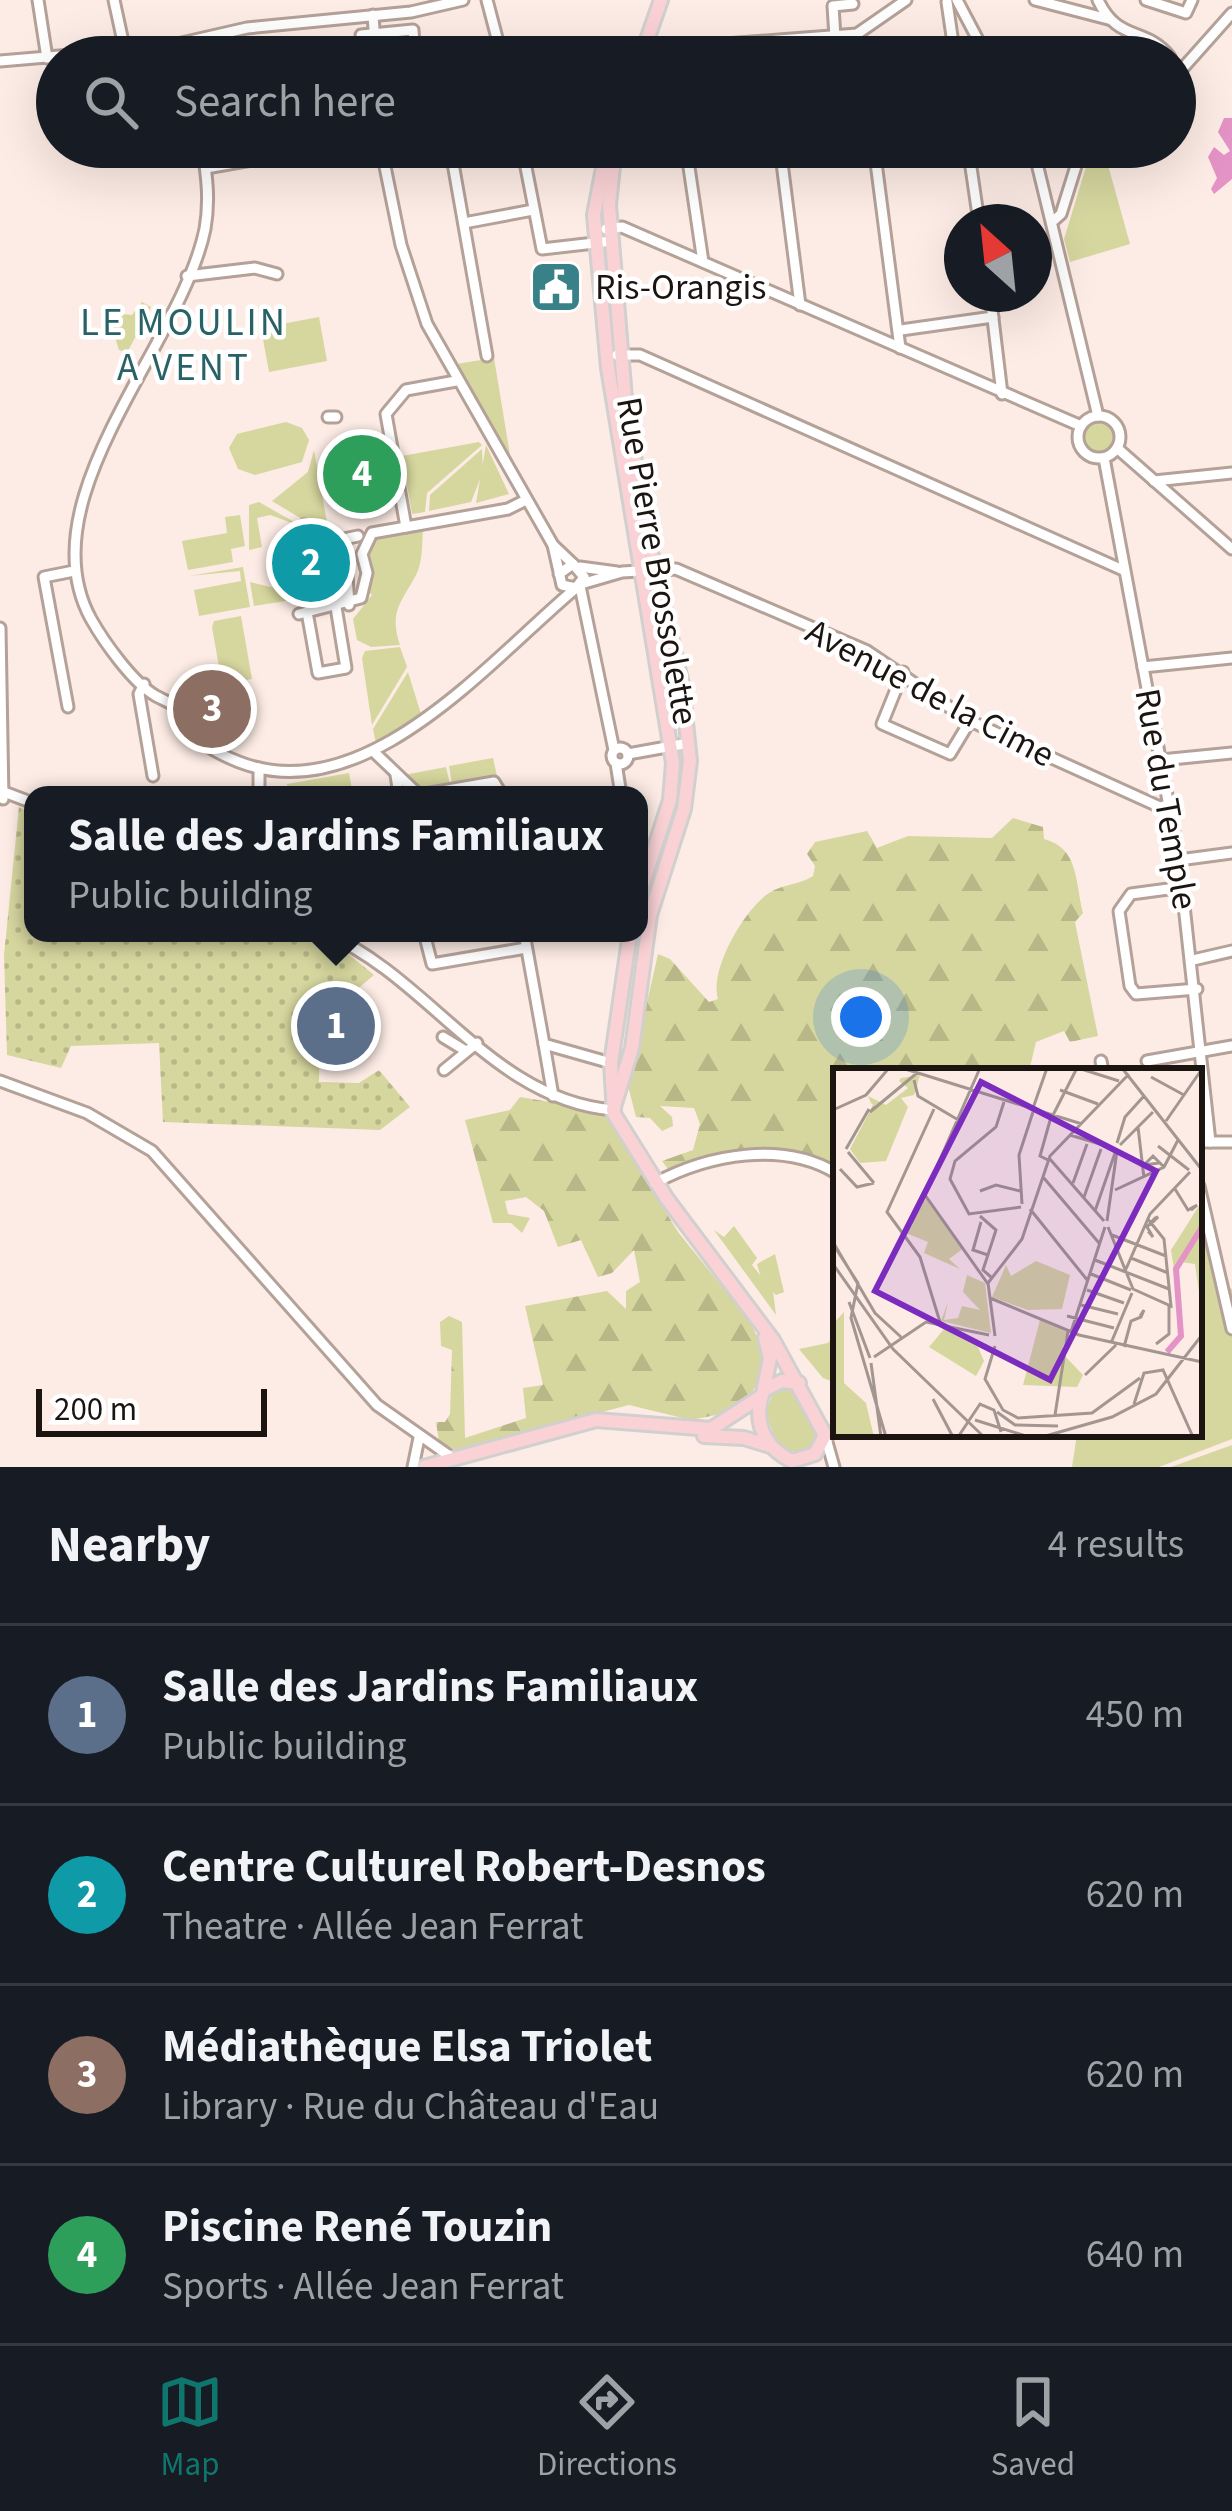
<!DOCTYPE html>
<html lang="en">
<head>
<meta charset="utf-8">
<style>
	body { margin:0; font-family:"Source Sans 3",sans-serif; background:#20242c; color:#f1f3f6 }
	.compass { position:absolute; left:944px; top:204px; width:108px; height:108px; border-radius:50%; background:#171b24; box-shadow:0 12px 48px #0002; rotate:333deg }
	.scale { position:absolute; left:36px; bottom:30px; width:231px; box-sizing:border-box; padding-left:12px; border:6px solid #1b1411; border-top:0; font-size:33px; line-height:42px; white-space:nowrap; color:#1b1411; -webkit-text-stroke:9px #fff; paint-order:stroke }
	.you { position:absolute; left:861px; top:1017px; width:42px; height:42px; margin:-30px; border:9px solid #fff; border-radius:50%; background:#1a73e8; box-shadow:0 0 0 18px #1a73e833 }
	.badge { display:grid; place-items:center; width:78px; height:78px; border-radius:50%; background:#0f766e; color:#fff; font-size:39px; font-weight:700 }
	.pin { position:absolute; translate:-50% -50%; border:6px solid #fff; box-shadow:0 3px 12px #0006 }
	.popup { position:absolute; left:24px; top:786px; width:624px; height:156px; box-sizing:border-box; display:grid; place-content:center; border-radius:24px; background:#171b24; filter:drop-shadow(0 3px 9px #0005); font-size:39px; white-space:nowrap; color:#9ea1a6 }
	.popup b { font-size:45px; color:#f1f3f6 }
	.popup::after { content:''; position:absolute; left:50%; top:100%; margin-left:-24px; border:24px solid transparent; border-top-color:#171b24 }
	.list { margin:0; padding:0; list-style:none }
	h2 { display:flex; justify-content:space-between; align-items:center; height:156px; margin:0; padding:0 48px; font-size:51px }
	h2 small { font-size:39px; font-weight:400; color:#9ea1a6 }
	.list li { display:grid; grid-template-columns:78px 1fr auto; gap:36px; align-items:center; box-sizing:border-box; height:180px; padding:0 48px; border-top:3px solid #363941 }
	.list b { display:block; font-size:45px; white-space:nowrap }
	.list p { margin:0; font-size:39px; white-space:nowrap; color:#9ea1a6 }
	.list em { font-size:39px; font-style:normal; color:#9ea1a6 }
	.icon { flex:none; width:66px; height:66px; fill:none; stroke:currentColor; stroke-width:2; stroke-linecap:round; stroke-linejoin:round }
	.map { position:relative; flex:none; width:1232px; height:1467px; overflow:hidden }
	.search { position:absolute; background:#171b24; box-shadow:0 12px 48px #0002; left:36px; right:36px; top:36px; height:132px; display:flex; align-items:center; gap:30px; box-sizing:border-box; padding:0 42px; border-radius:66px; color:#9ea1a6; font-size:45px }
	.sheet { height:876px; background:#171b24 }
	nav { display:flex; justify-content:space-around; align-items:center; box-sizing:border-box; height:168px; border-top:3px solid #363941; background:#171b24; font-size:33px; color:#9ea1a6 }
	nav a { display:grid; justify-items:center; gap:6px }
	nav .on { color:#0f766e }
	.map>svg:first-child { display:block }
	.green { fill:#d6d69f }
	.forest { fill:url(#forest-firs) }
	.garden { fill:url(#garden-dots) }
	.water { fill:#e393c6 }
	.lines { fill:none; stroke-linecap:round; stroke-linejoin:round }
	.minor-casing { stroke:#b4a198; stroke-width:15 }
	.major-casing { stroke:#d1d0cf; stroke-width:18 }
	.minor { stroke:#fff; stroke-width:9 }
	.major { stroke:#fad2d6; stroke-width:12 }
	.labels { text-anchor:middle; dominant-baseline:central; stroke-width:9; stroke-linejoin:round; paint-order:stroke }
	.poi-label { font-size:36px; fill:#1b1411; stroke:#fff; text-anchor:start }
	.street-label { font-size:36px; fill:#1b1411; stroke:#fff }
	.neighbourhood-label { font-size:39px; letter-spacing:3px; fill:#286267; stroke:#fff }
	.inset-river { fill:none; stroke:#e393c6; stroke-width:6 }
	.inset-road { fill:none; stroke:#a39690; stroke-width:3 }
	.view { fill:#7b2cbf; fill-opacity:0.15; stroke:#7b2cbf; stroke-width:6 }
	.inset-edge { fill:none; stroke:#1b1411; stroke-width:6 }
</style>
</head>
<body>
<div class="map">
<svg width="1232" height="1467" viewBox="0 0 1232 1467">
	<defs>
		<pattern id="forest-firs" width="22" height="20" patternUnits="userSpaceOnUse" patternTransform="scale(3)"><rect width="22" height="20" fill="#d6d69f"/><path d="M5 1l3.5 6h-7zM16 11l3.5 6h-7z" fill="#b7b788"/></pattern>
		<pattern id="garden-dots" width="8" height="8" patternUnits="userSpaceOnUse" patternTransform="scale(3)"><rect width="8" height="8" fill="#d6d69f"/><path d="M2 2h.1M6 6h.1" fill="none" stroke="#b7b788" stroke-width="1.8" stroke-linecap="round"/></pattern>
	</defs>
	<rect width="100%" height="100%" fill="#fdece5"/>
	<g class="green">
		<path d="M1092,147H1103L1130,244L1070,262L1064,239Z"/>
		<path d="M142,302L151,307L127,353L119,350L111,325L123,314L132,315Z"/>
		<path d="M319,317L327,361L269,372L261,328Z"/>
		<path d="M494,358L510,455L456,364Z"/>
		<path d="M286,422L302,428L309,440L302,462L255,475L238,469L229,448L237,434Z"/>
		<circle cx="1099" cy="437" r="14"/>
		<path d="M479,442L482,445L427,493L425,512L412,514L402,456Z"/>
		<path d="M486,445L509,494L476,503Z"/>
		<path d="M482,449L483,472L471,502L429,511L430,495Z"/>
		<path d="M314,450L328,528L320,530L272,501L308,472Z"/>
		<path d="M259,502L303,527L270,515L257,518L262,547L249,550V505Z"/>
		<path d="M240,515L245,546L231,549L233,562L188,570L182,541L227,533L225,517Z"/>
		<path d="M423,528C422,542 423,562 416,575C401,603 389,611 400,645L371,647L357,640L353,619L372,595L366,589L365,556L373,537Z"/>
		<path d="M243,567L250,607L199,616L194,590L241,581L240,571L189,576Z"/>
		<path d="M250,582L311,597L254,606Z"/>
		<path d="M241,616L252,679L222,684L212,627L214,621Z"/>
		<path d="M400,647L407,667L372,725L362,658L365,651Z"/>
		<path d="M408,672L421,714L376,743L373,729Z"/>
		<path d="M493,758L497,776L452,784L449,766Z"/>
		<path d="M446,767L450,784L421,789L404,775Z"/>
		<path d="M349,773L353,795H288L287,784Z"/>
		<path d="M1199,1188L1224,1286L1232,1289V1439L1159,1467H1072L1077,1434H1199Z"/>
		<path d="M734,1226L757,1258L752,1265L773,1291L776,1315L714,1230L724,1237Z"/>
		<path d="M775,1254L784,1292L776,1295L762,1281L757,1264Z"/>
		<path d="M834,1336L836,1338V1383L823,1378L799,1349L828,1343Z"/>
		<path d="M794,1386L816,1433L808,1452L787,1451L777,1443L766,1415L773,1391Z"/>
		<path d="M1232,1445V1467H1171Z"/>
	</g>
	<g class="forest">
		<path d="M1013,818L1043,827L1044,839C1079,848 1075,881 1083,913L1075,922L1098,1036L1070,1042L1064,1031L1036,1042L1030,1067L1014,1071H836V1168C781,1134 726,1157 668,1169L662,1161L693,1150L700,1124L694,1108L660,1106L672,1117L673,1126L662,1131L650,1118L636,1117L628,1086L658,954L670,959L709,1002L718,999C709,970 744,910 769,893C783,884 799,885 813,876L815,866L807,854L815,842L867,831L877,848L908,836L992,838Z"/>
		<path d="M520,1097L592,1109L609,1119L678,1232L749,1320L766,1355L764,1374L745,1403L731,1412L691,1420L629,1405L456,1450L439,1442L436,1422H445L450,1414L452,1350L441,1346L440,1322L449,1316L462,1322L465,1438L526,1418L523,1388L543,1385L525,1306L607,1291L626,1309V1291L640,1282L634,1250L612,1273L598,1277L581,1240L558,1247L544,1211L526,1197L505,1201L508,1214L530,1218L522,1233L511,1223H493L465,1120L510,1110Z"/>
	</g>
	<path class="garden" d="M19,807L33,813V933H304L341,948L374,975C327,1015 320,1018 319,1082L359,1083L379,1070L410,1107L380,1130L163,1122L159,1043L71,1046L61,1068L7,1055L4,955Z"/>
	<path class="water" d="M1224,118H1232V179L1214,194L1211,189L1217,178L1208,157L1214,147L1224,155L1230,151L1218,132Z"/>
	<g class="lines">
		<g class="minor-casing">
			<g id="minor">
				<path d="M38,0L47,58"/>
				<path d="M114,0L125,51"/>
				<path d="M487,0L502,57"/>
				<path d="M957,0L987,57"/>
				<path d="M1035,0L1108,19"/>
				<path d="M1098,0C1118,43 1146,26 1170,57"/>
				<path d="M1146,0L1186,13L1192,0"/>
				<path d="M947,2L955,57"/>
				<path d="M373,15L376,57"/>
				<path d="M857,34L861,57"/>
				<path d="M835,37L833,6L853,4"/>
				<path d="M647,41L672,48L857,34L906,0"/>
				<path d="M375,51L414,48"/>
				<path d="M363,57L361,35L413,30L415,57"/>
				<path d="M0,61L164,47L247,28L411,12L463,0"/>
				<path d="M1175,77L1232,13"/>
				<path d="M202,147C207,175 210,201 205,229C181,346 25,499 91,619C104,642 133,683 156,696C165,701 171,702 179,710C188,737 211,751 239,762C365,811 489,661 576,588"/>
				<path d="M381,147L401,245L427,324L553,545L573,564"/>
				<path d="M522,147L542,249L612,241"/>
				<path d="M686,147L703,262"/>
				<path d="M780,147L800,305"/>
				<path d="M874,147L900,348"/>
				<path d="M968,147L979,222"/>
				<path d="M1033,147L1098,416"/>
				<path d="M451,152L487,356"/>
				<path d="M206,168L282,155"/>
				<path d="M1052,222L1061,214L1082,147"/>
				<path d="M464,223L533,210"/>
				<path d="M606,229L622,227L1081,426"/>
				<path d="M187,276L255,268L277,274"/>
				<path d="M990,294L1002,394"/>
				<path d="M901,330L993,317"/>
				<path d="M617,355H640L1123,570"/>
				<circle cx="1099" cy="437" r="21"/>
				<path d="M328,417H336"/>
				<path d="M1117,448L1232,549"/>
				<path d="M1104,458L1179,860L1210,1142"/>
				<path d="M1154,481L1232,473"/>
				<path d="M304,525L345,546L349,605"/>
				<path d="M406,527L386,414L406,390L456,381"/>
				<path d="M339,540L358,536"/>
				<path d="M553,545L562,585L576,588L584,577L573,564L559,574"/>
				<path d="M580,567L617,572"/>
				<path d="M581,584L622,572L676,569L867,651L968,720L1160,807L1169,805"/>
				<path d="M580,586L614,750"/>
				<path d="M303,600L329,603L348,596"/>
				<path d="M307,612L318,673L346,668L336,607"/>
				<path d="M299,614L361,598L367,573L362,554L372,533L508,509L526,500"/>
				<path d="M0,628L3,799"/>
				<path d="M1143,667L1232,658"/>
				<path d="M903,672L882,724L950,754L970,721"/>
				<path d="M144,684L139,694L153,776"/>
				<path d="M68,707L44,577L74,571"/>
				<circle cx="620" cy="756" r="8"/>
				<path d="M373,751L419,795L494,782L502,795"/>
				<path d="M628,754L689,743"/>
				<path d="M1161,760L1232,753"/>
				<path d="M616,763L621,795"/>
				<path d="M396,775L399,795"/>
				<path d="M4,792L33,803"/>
				<path d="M259,795V768"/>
				<path d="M1179,860L1232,853"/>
				<path d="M1183,887L1131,894L1119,911L1130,986L1136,994L1197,989"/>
				<path d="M325,933C430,978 492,1100 613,1110"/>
				<path d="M424,933L432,964L526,948"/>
				<path d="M524,933L544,1044L611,1063"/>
				<path d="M1193,960L1232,951"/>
				<path d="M443,1037L466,1051"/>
				<path d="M544,1044L553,1096"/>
				<path d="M1101,1061L1103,1071"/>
				<path d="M1147,1061L1232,1046"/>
				<path d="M444,1070L477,1043"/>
				<path d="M0,1081L87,1113L152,1151L377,1405L451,1457"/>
				<path d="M1199,1142H1232"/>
				<path d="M655,1183C709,1154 783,1141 836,1173"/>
				<path d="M1199,1186L1232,1329"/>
				<path d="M825,1435L834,1467"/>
				<path d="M413,1467L419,1438"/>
			</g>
		</g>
		<g class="major-casing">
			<g id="major">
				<path d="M641,57L661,0"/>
				<path d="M607,147L594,215L608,368L673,763L670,800L639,896"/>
				<path d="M630,933L611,1063L614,1114L667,1199L773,1340L825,1435L815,1454L792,1461C763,1447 752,1420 764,1390L782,1381L799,1383"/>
				<path d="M613,1110L632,1048L650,915L684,809L690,761L682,684L646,531L625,398L609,205L615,147"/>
				<path d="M764,1388L770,1358L765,1338"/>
				<path d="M704,1436L744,1438L770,1446"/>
				<path d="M424,1467L596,1420L711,1429L760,1397"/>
			</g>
		</g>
		<use href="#minor" class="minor"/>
		<use href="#major" class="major"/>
	</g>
	<defs>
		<g id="civic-square" transform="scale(2.7)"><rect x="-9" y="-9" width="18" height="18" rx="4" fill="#398188" stroke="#fff"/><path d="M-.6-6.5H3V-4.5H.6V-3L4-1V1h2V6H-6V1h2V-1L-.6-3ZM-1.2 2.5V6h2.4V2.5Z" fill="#fff"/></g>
	</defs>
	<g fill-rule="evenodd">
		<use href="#civic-square" x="556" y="287"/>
	</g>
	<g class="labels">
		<g class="poi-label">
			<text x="595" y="287">Ris-Orangis</text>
		</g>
		<g class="street-label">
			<text transform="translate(657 561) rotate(80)">Rue Pierre Brossolette</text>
			<text transform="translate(930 693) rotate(28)">Avenue de la Cime</text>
			<text transform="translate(1166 799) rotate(80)">Rue du Temple</text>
		</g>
		<g class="neighbourhood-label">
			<text x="184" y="323">LE MOULIN<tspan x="184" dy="45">A VENT</tspan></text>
		</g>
	</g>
	<g transform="translate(833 1068)">
		<rect width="369" height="369" fill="#fdece5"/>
		<path d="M87,7L81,27L68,30L75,39L53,93L27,95L17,81L40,37L38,35L35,28L53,37L75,20L66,13L68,10ZM11,244V315L33,335L41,369H0V256ZM207,252L234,264L229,285L250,307L244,319L190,317ZM111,261L145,279L151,293L143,308L96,279Z" fill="#d6d69f"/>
		<path d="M369,133V210L366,224L362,196L348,194L343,215L338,182ZM203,193L237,207L229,241L195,242L159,229L173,197L178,208ZM134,207L152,215L158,265L108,253L115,234L111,252L125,250L129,238L147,242L130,224Z" fill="#d6d69f"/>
		<path d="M93,130L131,180L116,191L127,201L91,185L95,174L73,165Z" fill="#d6d69f"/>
		<path class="inset-river" d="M334,284L348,268L343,201L369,159"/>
		<path class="inset-road" d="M69,0L249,56M245,0L286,13M289,0L369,102M318,9L351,27M81,12L85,28L127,53M227,22L265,36M171,34L163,59L122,93L117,111L136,146L188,139M42,39L37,44L84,5M101,41L54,144L87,189L107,254M0,42L33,27L56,0M199,43L214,0M219,49L244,0M333,53L369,1M305,59L311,110M237,67L280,80M284,75L292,49L311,28M287,77L320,44M325,78L356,102M13,81L36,41M15,84L41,115M216,90L271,153M217,93L207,88L218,49M326,95L311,97L320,88L331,99M7,101L24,119L41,115M210,109L266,175M240,115L254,76M342,121L355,142L364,137L358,142M282,122L331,99L345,72M147,123L163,117L187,123M92,127L155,216M91,128L147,0M251,129L268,81M189,136L186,87L200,44M197,141L255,213M262,143L282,85M147,148L163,162L150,202L158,209M274,153L284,83M148,154L140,182L155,187M275,159L300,221L338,238L331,171L314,150M315,163L320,169L314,159L322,150L325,149L320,154M279,167L333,188M0,174L42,245L68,269M0,176L25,215L18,250L53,369M298,190L335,205M262,192L336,221M0,196L60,281L151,369M293,201L317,146L357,104M258,206L298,222M254,222L291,235M157,230L246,267L369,294M16,234L37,290M248,237L285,246M234,248L281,260M238,264L272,159M162,268L155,215L189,171L217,88L296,6M278,275L299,225M323,276L336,266V237M162,278L152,311L170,342L185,350L259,345L307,310M291,279L298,253L308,249L311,242L307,248M41,289L93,254L156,267M38,295L48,369M252,307L283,277M100,331L120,369M301,336L311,305L330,302L360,369M164,344L182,357L225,358M222,347L235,263M142,352L196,369M125,369L147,336L161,342L168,364M209,369L279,349L323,326L369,267"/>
		<path class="view" d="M148,14L323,103L217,312L42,223Z"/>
		<rect width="369" height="369" class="inset-edge"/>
	</g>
</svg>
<svg class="compass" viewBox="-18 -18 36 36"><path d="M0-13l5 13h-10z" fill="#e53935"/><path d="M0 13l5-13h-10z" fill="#9ea1a6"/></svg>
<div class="scale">200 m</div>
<div class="you"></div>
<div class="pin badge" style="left:336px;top:1026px;background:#5c6f8a">1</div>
<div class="popup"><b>Salle des Jardins Familiaux</b>Public building</div>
<div class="pin badge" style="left:311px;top:563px;background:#0f9aa8">2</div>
<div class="pin badge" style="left:212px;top:709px;background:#8d6e63">3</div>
<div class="pin badge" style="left:362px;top:474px;background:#2e9e5b">4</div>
<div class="search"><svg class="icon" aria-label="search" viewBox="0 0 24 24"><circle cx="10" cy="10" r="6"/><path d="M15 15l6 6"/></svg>Search here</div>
</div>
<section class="sheet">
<h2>Nearby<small>4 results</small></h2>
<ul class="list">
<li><span class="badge" style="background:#5c6f8a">1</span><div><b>Salle des Jardins Familiaux</b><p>Public building</p></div><em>450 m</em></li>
<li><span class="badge" style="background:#0f9aa8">2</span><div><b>Centre Culturel Robert-Desnos</b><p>Theatre · Allée Jean Ferrat</p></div><em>620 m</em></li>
<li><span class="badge" style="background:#8d6e63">3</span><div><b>Médiathèque Elsa Triolet</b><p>Library · Rue du Château d'Eau</p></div><em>620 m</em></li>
<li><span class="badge" style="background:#2e9e5b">4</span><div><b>Piscine René Touzin</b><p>Sports · Allée Jean Ferrat</p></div><em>640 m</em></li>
</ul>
</section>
<nav>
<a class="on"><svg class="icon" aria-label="map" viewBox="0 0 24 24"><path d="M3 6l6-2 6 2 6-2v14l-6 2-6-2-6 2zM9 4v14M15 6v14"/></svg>Map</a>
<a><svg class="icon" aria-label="directions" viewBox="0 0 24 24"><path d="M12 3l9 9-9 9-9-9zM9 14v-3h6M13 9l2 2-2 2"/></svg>Directions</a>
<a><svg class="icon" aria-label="saved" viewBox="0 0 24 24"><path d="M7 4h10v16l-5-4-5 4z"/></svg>Saved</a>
</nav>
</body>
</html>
